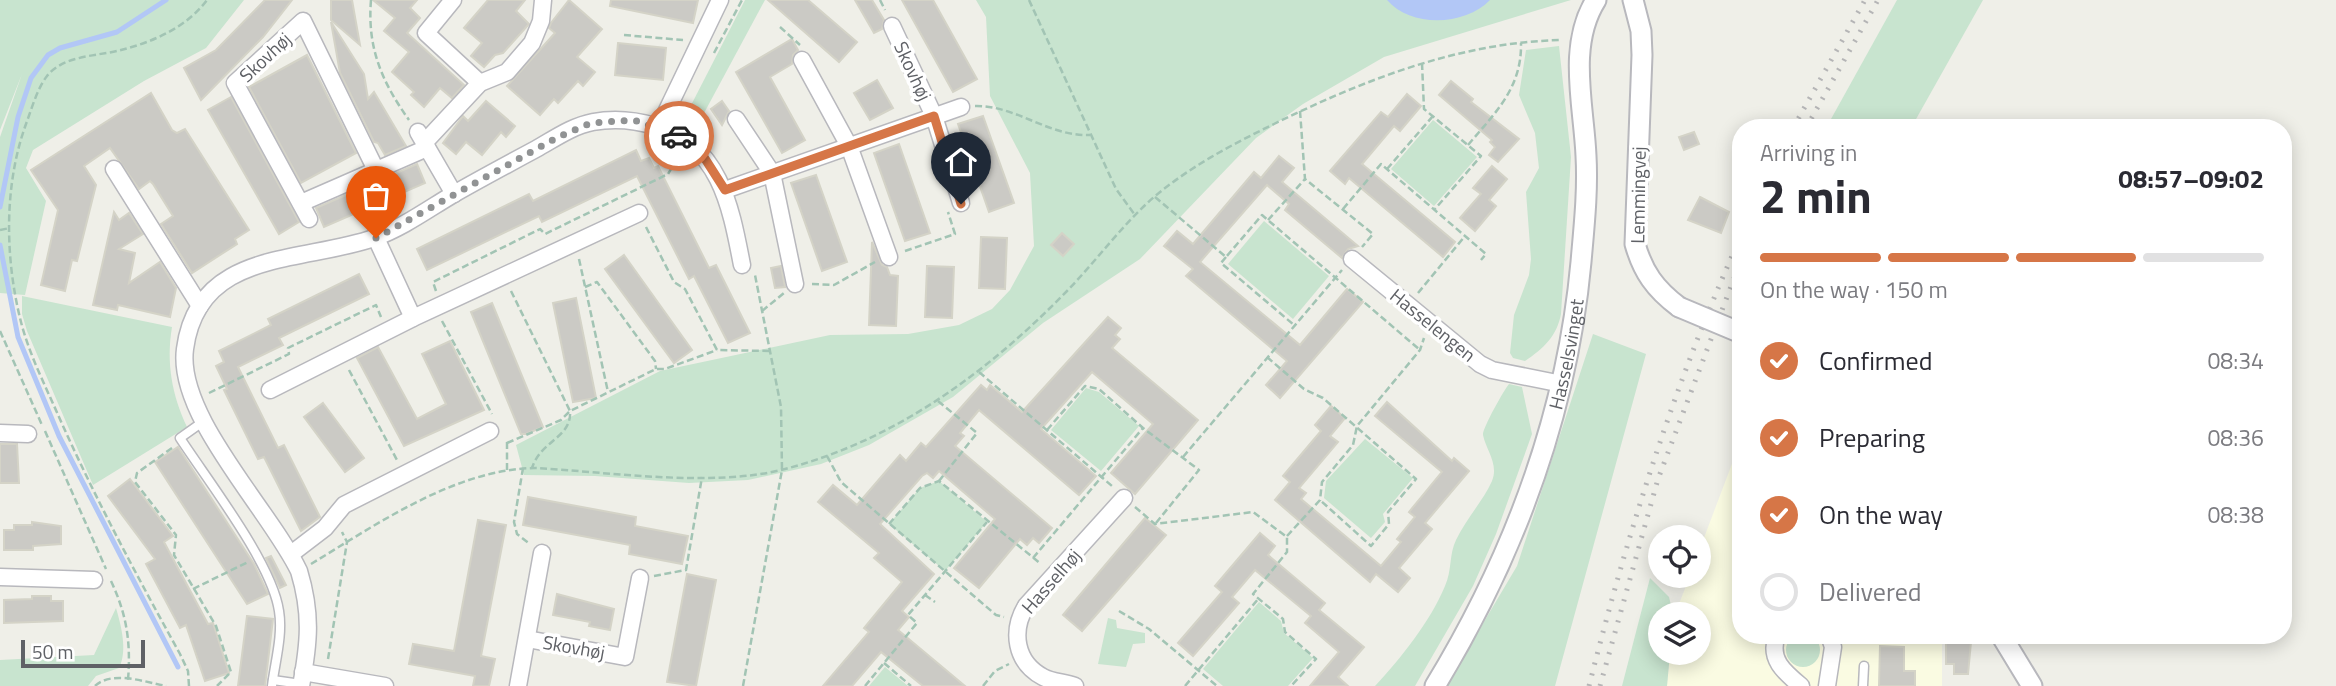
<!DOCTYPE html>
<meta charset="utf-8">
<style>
body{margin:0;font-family:"Titillium Web",sans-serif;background:#f7f7f7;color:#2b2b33;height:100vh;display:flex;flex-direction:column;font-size:26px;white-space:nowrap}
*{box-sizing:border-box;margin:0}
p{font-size:23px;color:#7c7c81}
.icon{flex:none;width:38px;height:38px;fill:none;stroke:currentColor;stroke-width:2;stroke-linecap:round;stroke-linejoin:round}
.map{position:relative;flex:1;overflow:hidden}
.sheet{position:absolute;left:1732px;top:119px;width:560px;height:525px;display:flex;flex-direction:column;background:#fff;border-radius:28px;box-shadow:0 4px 18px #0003}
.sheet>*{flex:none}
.buttons{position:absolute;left:1648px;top:525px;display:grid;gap:14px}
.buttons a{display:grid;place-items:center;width:63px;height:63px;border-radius:50%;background:#fff;box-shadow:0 4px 18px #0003;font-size:35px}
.scale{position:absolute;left:21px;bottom:18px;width:124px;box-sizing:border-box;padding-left:7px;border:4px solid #5f6166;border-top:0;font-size:19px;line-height:24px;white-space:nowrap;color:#5f6166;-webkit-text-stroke:5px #fff;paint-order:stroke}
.pin{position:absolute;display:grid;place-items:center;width:60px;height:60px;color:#fff;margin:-72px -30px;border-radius:50% 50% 50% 0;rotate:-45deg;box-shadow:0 0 7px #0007}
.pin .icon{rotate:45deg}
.courier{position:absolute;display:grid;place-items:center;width:70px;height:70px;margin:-35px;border:5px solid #d67647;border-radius:50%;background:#fff;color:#222;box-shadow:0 2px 9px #0007}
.headline em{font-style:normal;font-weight:700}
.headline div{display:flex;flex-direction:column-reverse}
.headline{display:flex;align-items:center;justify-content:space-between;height:119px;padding:0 28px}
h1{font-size:46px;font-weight:700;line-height:52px}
.bar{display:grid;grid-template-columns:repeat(4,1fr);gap:10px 7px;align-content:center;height:84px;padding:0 28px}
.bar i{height:9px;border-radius:5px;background:#e1e1e2}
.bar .on{background:#d67647}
.bar p{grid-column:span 4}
ol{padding:0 28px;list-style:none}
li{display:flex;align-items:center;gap:21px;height:77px}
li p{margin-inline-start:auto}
li .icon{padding:7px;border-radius:50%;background:#d67647;color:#fff;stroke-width:4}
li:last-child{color:#7c7c81}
li i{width:38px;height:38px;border:4px solid #e1e1e2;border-radius:50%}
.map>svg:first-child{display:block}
.commercial{fill:#fafbe2}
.green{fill:#c8e4cf}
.water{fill:#b2c7f6}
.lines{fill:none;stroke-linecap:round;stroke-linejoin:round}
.stream{stroke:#b2c7f6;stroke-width:5}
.building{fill:#cbcac5;stroke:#d4d3c7;stroke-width:2}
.service-casing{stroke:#b8b8bd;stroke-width:11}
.minor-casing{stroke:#b8b8bd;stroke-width:19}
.tertiary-casing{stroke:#b8b8bd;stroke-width:23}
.path{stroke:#a2c4b4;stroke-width:2.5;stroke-dasharray:7 3.5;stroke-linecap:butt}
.service{stroke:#fff;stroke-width:8}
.minor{stroke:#fff;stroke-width:16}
.tertiary{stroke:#fff;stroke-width:19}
.rail{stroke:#b5b5b6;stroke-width:5;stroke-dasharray:2 9;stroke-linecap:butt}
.tertiary-bridge-casing{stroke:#b8b8bd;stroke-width:23;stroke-linecap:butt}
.tertiary-bridge{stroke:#fff;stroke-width:19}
.done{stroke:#919394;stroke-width:7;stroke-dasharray:0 12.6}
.route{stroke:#d67647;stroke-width:9}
.labels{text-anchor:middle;stroke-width:7;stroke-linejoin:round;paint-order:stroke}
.street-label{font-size:19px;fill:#5f6166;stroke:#fff}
</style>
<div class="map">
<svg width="2336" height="686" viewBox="0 0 2336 686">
<rect width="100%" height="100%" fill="#efefe8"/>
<path class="commercial" d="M1741 440V635H1942V686H1667L1670 653H1699V614H1675L1690 576H1699V551Z"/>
<g class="green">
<path d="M0 0H244L206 48 144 81 33 150 26 168 46 201 25 295 0 293V137L22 74 0 130Z"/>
<path d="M745 0H765L703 115 697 120 686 115Z"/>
<path d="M976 0H1571L1384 57 1303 104 1256 138 1140 259 1043 323 953 397 869 445 821 464 748 480 689 483 595 476 524 475 516 445 660 371 830 335 908 334 959 325 992 309 1010 290 1034 246 1030 173 990 96 986 17Z"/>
<path d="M1897 0H1983L1911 128H1826Z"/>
<path d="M1559 46 1571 157 1561 314C1557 336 1543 349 1525 361L1513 358 1510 353 1514 315 1529 275 1531 259 1526 192 1539 168 1535 133 1519 95 1526 50Z"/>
<path d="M1433 120 1477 157 1434 206 1391 169Z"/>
<path d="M1264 221 1329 276 1293 319 1228 264Z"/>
<path d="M22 296 172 327C166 363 172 395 187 427L93 485 27 331 22 314Z"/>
<path d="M1593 334 1646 354 1555 686H1446L1517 566Z"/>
<path d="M1509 384 1522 387 1532 434 1496 534 1473 586 1415 686H1375C1401 658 1430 622 1445 586 1452 571 1449 554 1456 540 1466 519 1483 501 1492 481 1499 464 1486 450 1483 435 1482 429 1504 390 1509 384Z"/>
<path d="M1086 388 1099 392 1139 426 1101 471 1051 430Z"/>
<path d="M1365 439 1413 478 1383 514 1385 522 1371 538 1324 498 1326 481Z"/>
<path d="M939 481 987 522 945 571 889 524 920 488Z"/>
<path d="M1650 578 1669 597 1673 614H1661V653H1670L1667 686H1622Z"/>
<path d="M1259 602 1281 621 1284 633 1313 658 1288 686H1223L1203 669Z"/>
<path d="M116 608C121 625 128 651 119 668L96 676 88 686H0V660L94 655Z"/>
<path d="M1108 618 1116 620 1117 628 1145 633V643L1133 644 1126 667 1098 664Z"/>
<circle cx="1803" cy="650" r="17"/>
<path d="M885 667 908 686H869Z"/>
</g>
<path class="water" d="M1387 0H1490C1465 26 1411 28 1387 0Z"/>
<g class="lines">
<g class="stream">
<path d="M0 207 18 117 31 78 48 55 60 48 117 32 166 0"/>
<path d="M0 245 18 337 59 436 178 667"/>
</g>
</g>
<g class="building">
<path d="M265 0H292L263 37 201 100 184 68 216 50Z"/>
<path d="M331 0H352L360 45 331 20Z"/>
<path d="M373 0H417L410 8 420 18 407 33 464 85 452 98 440 88 424 107 411 95 414 92 392 72 409 52 384 31 395 18Z"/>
<path d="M488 0H525L516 11 529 24 503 53 495 55 484 67 471 56 482 43 464 28Z"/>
<path d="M569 0 602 29 577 57 595 72 583 86 578 81 558 103 554 99 540 115 507 86 555 33 549 28 551 23Z"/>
<path d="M611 0H698L693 23 610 6Z"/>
<path d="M768 0H808L857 42 839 62Z"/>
<path d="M855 0H872L884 20 882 29 874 33Z"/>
<path d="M902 0H933L977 79 953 92Z"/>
<path d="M331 22 364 74 368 99 374 92 406 146 385 155 378 143 374 142 340 73Z"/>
<path d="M792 39 798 50 793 55 792 64 770 77 805 140 782 153 736 72Z"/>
<path d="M618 43 666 48 663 80 615 75Z"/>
<path d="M307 55 356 153 301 183 249 87Z"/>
<path d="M877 80 893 108 870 120 854 93Z"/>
<path d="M1451 81 1473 99 1471 102 1519 139 1498 162 1489 155 1495 147 1490 142 1492 140 1439 95Z"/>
<path d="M151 93 172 130 177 133 185 129 249 230 235 239 237 244 192 273 161 224 173 216 153 184 150 181 139 189 110 148 84 166 96 185 77 261 72 260 65 291 41 285 58 210 31 170Z"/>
<path d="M1407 94 1421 106 1400 131 1394 126 1362 164 1455 242 1443 257 1349 178 1345 184 1330 171 1381 112 1388 117Z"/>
<path d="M231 97 299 222 279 234 208 110Z"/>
<path d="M486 101 515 126 506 137 501 132 482 155 466 142 456 154 443 143 463 116 468 121Z"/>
<path d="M722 101 729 111 722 125 711 109Z"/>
<path d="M983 116 1014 203 989 212 958 124Z"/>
<path d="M1694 132 1699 144 1684 150 1679 137Z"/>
<path d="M899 144 930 233 905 241 874 153Z"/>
<path d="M636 150 641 161 649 158 654 168 658 166 709 268 716 265 750 333 728 343 694 276 689 279 637 176 542 222 539 216 427 270 417 249 529 194 533 201Z"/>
<path d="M1279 156 1294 168 1282 182 1358 246 1348 249 1342 258 1285 210 1289 204 1267 185 1200 262 1300 345 1347 289 1363 302 1280 398 1266 385 1287 361 1186 276 1193 269 1164 246 1177 231 1193 244 1254 172 1261 178Z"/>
<path d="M417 164 425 183 324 227 316 208Z"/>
<path d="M1492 166 1507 179 1489 200 1496 206 1475 231 1460 218 1481 194 1473 188Z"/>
<path d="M816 175 847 262 822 271 791 183Z"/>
<path d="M1700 197 1729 212 1721 233 1688 220Z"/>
<path d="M114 212 119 220 129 213 143 234 119 249 135 253 129 283 160 262 176 288 170 317 118 305 117 310 93 305Z"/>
<path d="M1062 233 1074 244 1063 256 1051 245Z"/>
<path d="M981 237 1007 238 1005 289 979 288Z"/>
<path d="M872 242 882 265 887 267 890 275 898 276 896 326 869 325Z"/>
<path d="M624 255 692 350 674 363 605 269Z"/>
<path d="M781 266 785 287 775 288 771 268Z"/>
<path d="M927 266 954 267 952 318 925 317Z"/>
<path d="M359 274 369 294 279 338 283 345 238 367 278 448 284 445 320 517 301 531 264 457 258 459 224 390 227 389 216 366 224 362 219 351 271 325 268 319Z"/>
<path d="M576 298 596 398 573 402 553 303Z"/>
<path d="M492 303 543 427 526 434H521L471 312Z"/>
<path d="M1108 317 1121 328 1115 335 1120 339 1112 348 1198 420 1135 494 1111 473 1153 424 1092 372 1041 429 1096 476 1079 495 979 410 960 433 964 436 955 446 1052 528 1039 543 1033 538 1027 545 1020 539 979 588 954 568 995 519 939 471 933 478 927 473 922 476 880 524 934 574 902 611 909 617 898 630 965 686H923L881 652 852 686H823L869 632 864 628 902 582 874 558 879 553 818 502 833 485 857 505 900 455 906 461 921 443 926 447 981 385 987 390 990 385 1022 412Z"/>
<path d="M450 341 484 410 404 446 357 358 378 347 417 419 446 404 422 354Z"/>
<path d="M1387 402 1452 461 1454 458 1469 471 1425 523 1432 529 1399 568 1410 578 1398 592 1376 574 1370 582 1275 500 1290 482 1283 476 1321 431 1315 425 1331 406 1345 418 1330 436 1338 442 1299 488 1306 493 1301 499 1381 566 1401 542 1397 539 1415 517 1409 512 1442 472 1375 416Z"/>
<path d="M323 403 364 458 345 472 304 417Z"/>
<path d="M0 444H17L19 483H0Z"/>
<path d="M178 447 254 564 268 594 247 604 155 462Z"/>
<path d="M130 479 173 536 164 542 208 624 213 623 229 673 205 681 186 625 180 628 146 564 155 559 108 496Z"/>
<path d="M528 497 636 517 635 526 688 536 682 564 629 554 630 545 523 525Z"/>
<path d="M1145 518 1166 535 1082 631 1063 615Z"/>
<path d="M478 520 506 525 481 656 495 659 489 686H473L475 676 409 664 413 644 454 651Z"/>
<path d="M32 522 61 526V544L33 546V550H4V530H14V525H32Z"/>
<path d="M1260 533 1275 546 1268 555 1325 603 1319 610 1364 647 1338 677 1348 686H1310L1339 652 1305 623 1311 616 1255 570 1232 597 1239 603 1193 656 1178 643 1222 592 1215 586Z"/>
<path d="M271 556 286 585 280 588 266 558Z"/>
<path d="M687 574 716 580 696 686 667 682Z"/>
<path d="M557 594 614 609 610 630 589 626 590 622 553 615Z"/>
<path d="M32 596H51V601H63V621L4 623V600L32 599Z"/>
<path d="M247 616 273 619 265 686H238Z"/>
<path d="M1946 642H1971L1968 674H1954V664H1946Z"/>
<path d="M1880 646 1904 647V671H1915V686H1879Z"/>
</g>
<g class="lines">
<g class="service-casing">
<g id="service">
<path d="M204 421 180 438C208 481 272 563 279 611 283 635 275 662 272 686"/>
<path d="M273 680 301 684"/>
<path d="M1863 686 1864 666"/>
</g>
</g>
<g class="minor-casing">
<g id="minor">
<path d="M453 0 426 33 480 83"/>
<path d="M892 26 934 116 961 203"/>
<path d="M802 60 849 146 889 257"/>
<path d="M736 119 772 173 795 284"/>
<path d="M659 127 720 0"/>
<path d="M418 132 454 194"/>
<path d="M424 143 480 83 507 72 532 43 541 21 543 0"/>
<path d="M114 169 200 306"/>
<path d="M725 190 961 107"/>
<path d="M301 203 427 148"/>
<path d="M309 219 235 83 303 21 376 170"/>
<path d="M376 238 413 318"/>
<path d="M1352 259 1480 364 1492 370 1562 384"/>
<path d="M270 390 413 318 639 213"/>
<path d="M0 433 28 434"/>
<path d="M291 554 325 528 344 505 490 431"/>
<path d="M0 577 94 580"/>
<path d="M1777 635C1768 659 1784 672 1801 686"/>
<path d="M527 639 625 657 640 578"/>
<path d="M303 672 385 686"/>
<path d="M301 686C309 643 312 614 299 571 270 510 176 416 185 349 198 249 302 263 374 238 402 228 427 210 452 195 480 179 508 164 536 149 554 139 572 126 593 122 614 118 635 120 655 126 720 144 731 208 742 265"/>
<path d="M518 686 542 553"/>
<path d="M1075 686C1064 682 1052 682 1043 677 1015 662 1011 631 1026 606L1124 498"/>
<path d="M1827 686 1833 647 1829 635"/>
</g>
</g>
<g class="tertiary-casing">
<g id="tertiary">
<path d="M1633 0 1641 31 1642 55 1635 244C1643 272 1655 289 1679 307"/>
<path d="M2001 635 2032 686"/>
<path id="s1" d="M1435 686C1514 556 1567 414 1581 262 1584 227 1588 191 1586 156 1584 106 1567 46 1596 0"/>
</g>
</g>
<g class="path">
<path d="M371 0C367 48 382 82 409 120"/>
<path d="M880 0 885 10"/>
<path d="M1029 0 1116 189 1135 215"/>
<path d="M780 27 800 45"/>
<path d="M624 35 683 40"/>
<path d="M714 53 742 0"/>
<path d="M1422 63 1424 109 1481 156 1435 209"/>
<path d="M975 106C1016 105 1049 137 1090 135"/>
<path d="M1300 111 1305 179 1373 234 1362 247"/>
<path d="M1468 145C1495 113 1522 88 1521 43"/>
<path d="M1387 169 1433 116"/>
<path d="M1155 197 1226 257 1262 215 1420 350"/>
<path d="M1343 209 1381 164 1486 254 1481 260"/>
<path d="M1268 220 1305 179"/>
<path d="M646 227 674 282 685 289 717 350 770 351"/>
<path d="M0 230 10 228"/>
<path d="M905 251 955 234 948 212"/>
<path d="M1226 257 1221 263 1294 325"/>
<path d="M579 259 608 392"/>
<path d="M812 284 834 285 875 262"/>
<path d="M585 287 597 282 655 361 656 369"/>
<path d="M436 291 433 282 540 229 545 234 668 174 679 156"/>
<path d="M511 291 570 411C572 438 541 440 532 468"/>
<path d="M1418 293 1465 236"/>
<path d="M762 311 784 293"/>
<path d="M442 321 492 414"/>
<path d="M0 331 42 425"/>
<path d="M1267 357 1304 389 1323 398 1416 479 1388 512 1389 524 1371 546 1320 500"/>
<path d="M349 370 397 460"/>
<path d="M979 372 1112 486"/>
<path d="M209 393 289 354 288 348 376 305 381 317"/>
<path d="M938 401 977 433 939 481"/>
<path d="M1047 430 1085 386 1099 389 1143 428 1199 470 1156 523"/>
<path d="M45 431 106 569"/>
<path d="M507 442V470"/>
<path d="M507 443 561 420 570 411 656 369H665L717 350"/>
<path d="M172 448 137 473 135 482 176 535 174 555 216 626 231 672 217 686"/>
<path d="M827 456 841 482 996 615 1004 617"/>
<path d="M1183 457 1342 270"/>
<path d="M523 468 514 522 517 534 530 544"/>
<path d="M1135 507 1155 524 1253 512 1287 537V552L1253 594 1283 619 1285 632 1316 659 1291 686"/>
<path d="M889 524 920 488 939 481 1041 564"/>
<path d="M1287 536 1320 500 1322 482 1353 445 1357 426 1420 350 1424 338"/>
<path d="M1033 558 1143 428"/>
<path d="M311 564C377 524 456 469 535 468 610 472 713 488 785 469 896 440 988 372 1067 291 1097 260 1122 225 1154 197 1191 166 1231 145 1274 124 1364 80 1460 42 1562 40"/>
<path d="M654 576 686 570 702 477"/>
<path d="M111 581C127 615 131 643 128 680"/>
<path d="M193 589 248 562"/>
<path d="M925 595 935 602"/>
<path d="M1119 611 1149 629 1217 686"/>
<path d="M328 659 347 542 342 532"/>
<path d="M884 663 911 686"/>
<path d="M95 686C112 670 145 682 166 686"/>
<path d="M189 686 188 671 180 654C137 576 95 498 59 417 45 385 28 352 20 318 5 256 4 185 26 124 32 108 37 89 47 76 63 55 99 56 121 50 153 42 187 27 207 0"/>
<path d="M743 686 782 470 781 407 755 275"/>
<path d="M865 686 917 623 908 615 987 522"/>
<path d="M983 686 995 671 1009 664"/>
<path d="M1185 686 1259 598"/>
</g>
<use href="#service" class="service"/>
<use href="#minor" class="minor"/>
<use href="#tertiary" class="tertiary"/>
<g class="rail">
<path d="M1793 128 1865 0"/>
<path d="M1806 128 1878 0"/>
<path d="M1589 686C1628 532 1675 381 1741 236"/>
<path d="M1600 686 1658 479 1738 268"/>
</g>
<g class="tertiary-bridge-casing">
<path id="tertiary-bridge" d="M1679 307 1741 333"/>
</g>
<use href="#tertiary-bridge" class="tertiary-bridge"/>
</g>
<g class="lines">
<path class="done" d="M376 238 558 137 591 123 634 120 679 136"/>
<path class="route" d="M679 136 702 154 725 190 934 116 961 204"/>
</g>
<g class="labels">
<g class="street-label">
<text transform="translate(265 57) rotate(-43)" y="7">Skovhøj</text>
<text transform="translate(913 71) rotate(65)" y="7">Skovhøj</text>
<text transform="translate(1638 195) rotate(-89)" y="7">Lemmingvej</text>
<text transform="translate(1433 325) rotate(39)" y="7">Hasselengen</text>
<text dy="7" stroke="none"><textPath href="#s1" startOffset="359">Hasselsvinget</textPath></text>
<text transform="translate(1051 581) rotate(-49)" y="7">Hasselhøj</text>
<text transform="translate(574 647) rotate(10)" y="7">Skovhøj</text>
</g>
</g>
</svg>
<div class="buttons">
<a><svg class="icon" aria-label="locate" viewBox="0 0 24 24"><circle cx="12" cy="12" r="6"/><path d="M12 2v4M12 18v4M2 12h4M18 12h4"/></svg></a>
<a><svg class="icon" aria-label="layers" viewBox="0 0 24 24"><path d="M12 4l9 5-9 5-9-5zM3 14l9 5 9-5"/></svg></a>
</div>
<div class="scale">50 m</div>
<div class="pin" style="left:376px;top:238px;background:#ea580c"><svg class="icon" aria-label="bag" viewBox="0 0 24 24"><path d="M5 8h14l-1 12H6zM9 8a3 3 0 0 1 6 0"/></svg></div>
<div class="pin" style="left:961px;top:204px;background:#1f2937"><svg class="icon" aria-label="home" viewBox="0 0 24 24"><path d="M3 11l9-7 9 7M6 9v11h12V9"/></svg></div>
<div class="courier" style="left:679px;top:136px"><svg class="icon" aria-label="car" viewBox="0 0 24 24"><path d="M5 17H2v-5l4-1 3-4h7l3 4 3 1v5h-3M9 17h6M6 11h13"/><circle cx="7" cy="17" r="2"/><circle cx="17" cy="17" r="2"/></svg></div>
<section class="sheet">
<div class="headline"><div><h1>2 min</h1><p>Arriving in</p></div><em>08:57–09:02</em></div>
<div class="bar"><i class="on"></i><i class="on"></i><i class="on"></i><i></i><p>On the way · 150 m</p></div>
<ol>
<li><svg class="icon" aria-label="check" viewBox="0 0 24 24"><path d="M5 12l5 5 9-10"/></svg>Confirmed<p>08:34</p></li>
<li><svg class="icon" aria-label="check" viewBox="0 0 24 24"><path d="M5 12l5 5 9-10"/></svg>Preparing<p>08:36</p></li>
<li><svg class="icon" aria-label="check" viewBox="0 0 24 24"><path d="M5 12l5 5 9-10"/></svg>On the way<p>08:38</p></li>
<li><i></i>Delivered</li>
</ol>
</section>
</div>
